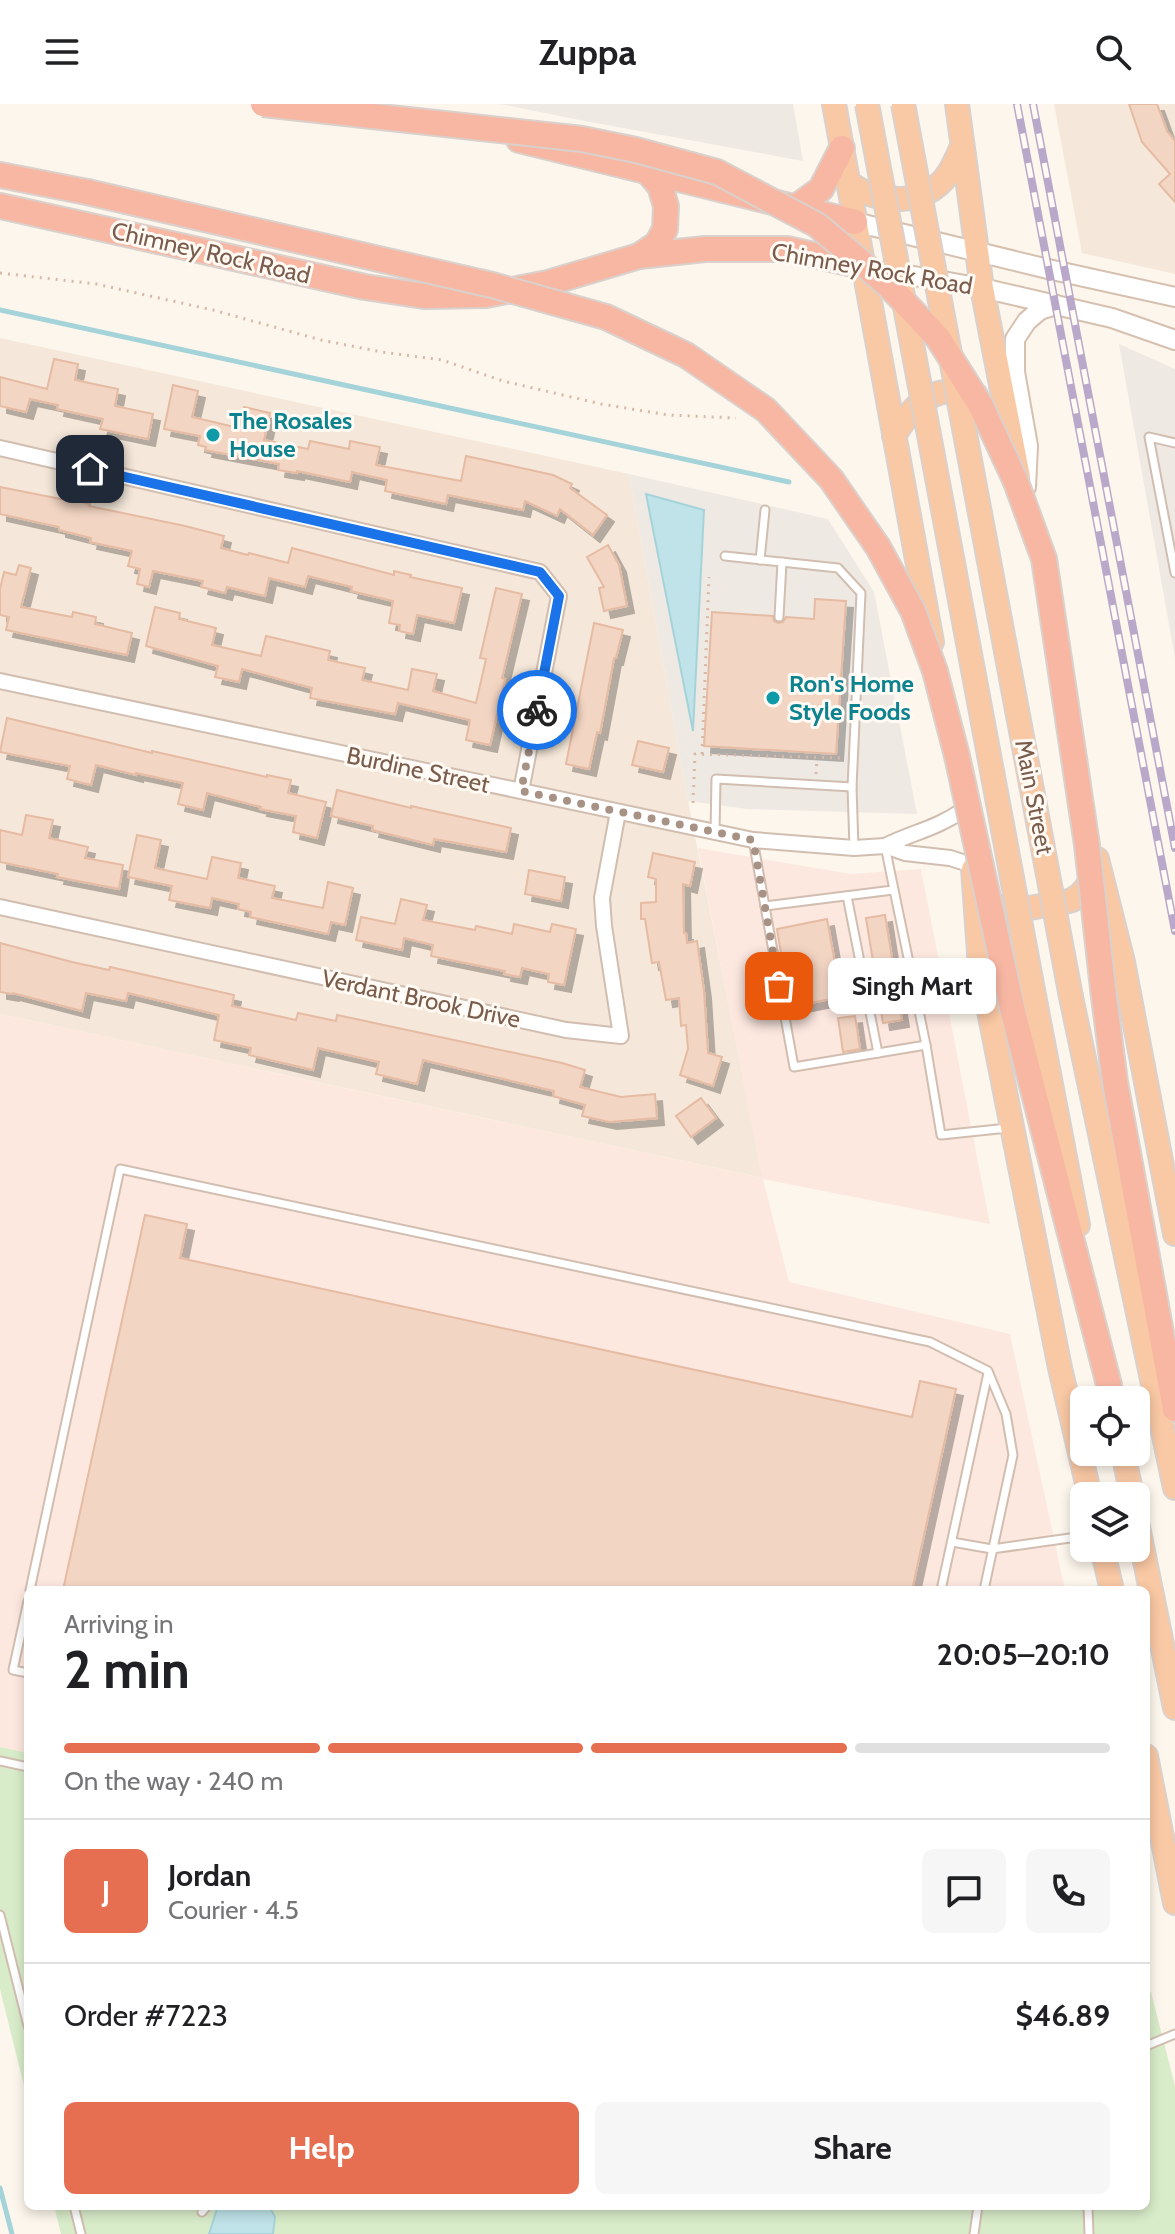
<!DOCTYPE html>
<meta charset="utf-8">
<style>
body{margin:0;font-family:Cabin,sans-serif;background:#f6f6f6;color:#202124;height:100vh;display:flex;flex-direction:column;font-size:30px;white-space:nowrap}
*{box-sizing:border-box;margin:0}
p{font-size:26px;color:#757577}
.icon{flex:none;width:44px;height:44px;fill:none;stroke:currentColor;stroke-width:2;stroke-linecap:round;stroke-linejoin:round}
.map{position:relative;flex:1;overflow:hidden}
.details{position:absolute;left:24px;top:1482px;width:1126px;height:624px;display:flex;flex-direction:column;background:#fff;border-radius:12px;box-shadow:0 4px 12px #0003}
.details>*{flex:none}
.fabs{position:absolute;left:1070px;top:1282px;display:grid;gap:16px}
.fabs a{display:grid;place-items:center;width:80px;height:80px;border-radius:12px;background:#fff;box-shadow:0 4px 12px #0003;font-size:40px}
.pin{position:absolute;display:grid;place-items:center;width:68px;height:68px;color:#fff;margin:-34px;border-radius:16px;box-shadow:0 4px 12px #0006}
.courier{position:absolute;display:grid;place-items:center;width:80px;height:80px;margin:-40px;border:6px solid #1a73e8;border-radius:50%;background:#fff;color:#222;box-shadow:0 2px 10px #0007}
.bubble{position:absolute;height:56px;border-radius:12px;background:#fff;box-shadow:0 4px 12px #0003;font-size:26px;font-weight:800;line-height:56px;text-align:center}
.summary em{font-style:normal;font-weight:800}
.summary div{display:flex;flex-direction:column-reverse}
.summary{display:flex;align-items:center;justify-content:space-between;height:136px;padding:0 40px}
h1{font-size:52px;font-weight:800;line-height:60px}
.bar{display:grid;grid-template-columns:repeat(4,1fr);gap:12px 8px;align-content:center;height:96px;padding:0 40px}
.bar i{height:10px;border-radius:6px;background:#e0e0e0}
.bar .current{background:#e76f51}
.bar p{grid-column:span 4}
.line{display:flex;align-items:center;gap:20px;padding:0 40px;border-top:2px solid #e0e0e0}
.line div{flex:1}
.round{display:grid;place-items:center;flex:none;width:84px;height:84px;border-radius:12px;background:#f6f6f6}
.action{display:flex;gap:16px;margin-top:auto;padding:16px 40px}
.action a{flex:1;height:92px;border-radius:12px;background:#e76f51;color:#fff;font-size:32px;font-weight:800;line-height:92px;text-align:center}
.action a+a{background:#f6f6f6;color:#202124}
header{display:flex;justify-content:space-between;align-items:center;height:104px;padding:0 40px;background:#fff;font-size:36px;font-weight:800}
.map>svg:first-child{display:block}
.residential{fill:#f5e8da}
.commercial{fill:#fde8e0}
.industrial{fill:#efe9e4}
.green{fill:#d8ecc9}
.water{fill:#bfe3e8;stroke:#a5d3da;stroke-width:2}
.lines{fill:none;stroke-linecap:round;stroke-linejoin:round}
.stream{stroke:#a5d3da;stroke-width:5}
.building{fill:#f3d5c3;stroke:#e6bba3;stroke-width:2;filter:url(#shadow)}
.service-casing{stroke:#d1beb0;stroke-width:11}
.minor-casing{stroke:#d1beb0;stroke-width:18}
.secondary-casing{stroke:#d6c0b0;stroke-width:22}
.trunk-casing{stroke:#dad1cd;stroke-width:26}
.motorway-casing{stroke:#dad1cd;stroke-width:28}
.path{stroke:#d9b8a5;stroke-width:3;stroke-dasharray:2 6;stroke-linecap:butt}
.service{stroke:#fff;stroke-width:7}
.minor{stroke:#fff;stroke-width:14}
.secondary{stroke:#fff;stroke-width:18}
.trunk{stroke:#f9c8a4;stroke-width:22}
.motorway{stroke:#f7b7a3;stroke-width:24}
.rail-casing{stroke:#b9a8c9;stroke-width:8}
.rail{stroke:#fffaf3;stroke-width:5;stroke-dasharray:15;stroke-linecap:butt}
.trunk-bridge-casing{stroke:#dad1cd;stroke-width:26;stroke-linecap:butt}
.motorway-bridge-casing{stroke:#dad1cd;stroke-width:28;stroke-linecap:butt}
.trunk-bridge{stroke:#f9c8a4;stroke-width:22}
.motorway-bridge{stroke:#f7b7a3;stroke-width:24}
.done{stroke:#a89285;stroke-width:8;stroke-dasharray:0 14.4}
.route{stroke:#1a73e8;stroke-width:10}
.culture-dot{fill:#0f9aa8;stroke:#fffaf3;stroke-width:3}
.labels{text-anchor:middle;stroke-width:6;stroke-linejoin:round;paint-order:stroke}
.street-label{font-size:24px;fill:#7a5c4d;stroke:#fffaf3}
.culture-label{font-size:24px;font-weight:bold;fill:#0d838f;stroke:#fffaf3;text-anchor:start}
</style>
<header><svg class="icon" aria-label="menu" viewBox="0 0 24 24"><path d="M4 6h16M4 12h16M4 18h16"/></svg>Zuppa<svg class="icon" aria-label="search" viewBox="0 0 24 24"><circle cx="10" cy="10" r="6"/><path d="M15 15l6 6"/></svg></header>
<div class="map">
<svg width="1175" height="2130" viewBox="0 0 1175 2130">
<defs>
<filter id="shadow"><feDropShadow dx="7" dy="7" stdDeviation="0" flood-color="#0004"/></filter>
</defs>
<rect width="100%" height="100%" fill="#fdf6ec"/>
<g class="residential">
<path d="M1054 0H1175V170L1082 149Z"/>
<path d="M0 234 629 370 688 697 763 1074 0 910Z"/>
</g>
<path class="commercial" d="M698 744 851 770 921 765 990 1120 763 1075 789 1178 1010 1230 1065 1486H28V1649L0 1643V910L762 1074Z"/>
<g class="industrial">
<path d="M500 0H793L803 57 574 15Z"/>
<path d="M1119 240 1175 265V554Z"/>
<path d="M629 370 828 415 874 488 917 710 747 705 688 697Z"/>
</g>
<g class="green">
<path d="M0 1643 28 1649V1998L0 1885Z"/>
<path d="M1146 1887 1151 1888 1175 1982V2130H61L54 2102H1146Z"/>
</g>
<g class="water">
<path d="M646 390 704 406 693 627Z"/>
<path d="M218 2102H269L275 2113 273 2130H209Z"/>
</g>
<g class="lines">
<g class="stream">
<path d="M0 206 789 378"/>
<path d="M0 2084 12 2130"/>
</g>
</g>
<g class="building">
<path d="M1129 0H1157L1167 27 1175 37V98L1159 80 1170 70 1142 38Z"/>
<path d="M54 255 78 260 75 276 118 285 115 302 153 310 148 335 100 325 103 315 57 305 58 301 30 295 26 308 0 302V273L47 285Z"/>
<path d="M173 281 198 287 192 313 239 324 244 303 270 309 264 336 308 345 310 337 349 345 350 337 380 343 376 361 461 377 466 352 494 358 553 371 572 380 570 384 607 411 593 431 560 405 557 412 525 397 523 406 448 391 446 400 385 387 387 376 352 368 350 378 297 367V369L278 366 279 360 205 346 206 343 198 341 200 332 164 325Z"/>
<path d="M0 383 66 396V394L90 400 89 402 185 422 224 432 221 444 248 451 249 449 288 459 292 444 394 471V467L411 471 410 473 462 484 454 519 417 511 413 530 399 527 400 521 389 519 393 497 351 487 352 483 308 472 305 483 269 474 265 492 227 483 225 489 201 483 203 477 153 467 149 483 137 480 140 465 128 462 132 447 90 438 91 434 59 426V423L0 410Z"/>
<path d="M608 441 619 461 627 502 604 507 599 484 604 483 587 453Z"/>
<path d="M19 461 31 464 21 503 72 513 73 508 96 513 95 520 132 529 127 551 6 526 9 513 0 511V485L4 468 16 471Z"/>
<path d="M496 484 522 490 502 574 505 575 490 641 466 636 470 616 398 599 395 610 310 594 312 584 242 565 239 578 215 573 218 562 146 542 155 503 180 509 179 515 216 524 212 541 261 552 266 532 330 547 328 556 365 564 362 576 408 586 412 565 437 570 433 587 476 599 486 555 480 554Z"/>
<path d="M815 495 846 497 836 650 704 642 712 508 773 512 774 517 778 519 783 518 786 513 814 515Z"/>
<path d="M594 519 623 526 616 554H614L600 629 597 628 589 665 566 660Z"/>
<path d="M7 614 152 649V647L267 673V671L291 676 288 689 326 698 317 734 293 728 296 712 260 705 261 703 207 689 203 706 178 700 183 679 136 669V671L96 661 91 681 67 675 70 662 0 648Z"/>
<path d="M638 637 669 644 663 668 632 661Z"/>
<path d="M337 686 411 704V702L511 724 506 748 434 735 433 741 372 726 373 722 331 712Z"/>
<path d="M26 711 53 716 49 734 88 743 85 754 123 761 119 785 57 773 58 770 0 758V726L22 731Z"/>
<path d="M137 731 161 736 155 764 207 775 212 753 241 759 238 774 275 782 272 794 323 804 328 778 353 784 345 821 331 818 328 830 250 813 251 808 238 805 239 800 212 794 210 804 169 796 172 782 128 773Z"/>
<path d="M653 749 695 758 690 782 683 780 684 829H686L687 839 697 837 704 887 708 949 722 953 713 982 680 971 688 945 686 921 681 922 679 894 666 896 659 858 652 859 645 815H641V799L656 798V775L648 773Z"/>
<path d="M529 766 565 773 561 797 525 790Z"/>
<path d="M401 795 427 801 423 816 475 826 476 822 512 830 514 820 550 828 552 820 576 825 564 881 548 878 549 870 522 864 520 873 504 870 505 867 431 852 433 841 404 834 402 846 356 836 361 813 395 820Z"/>
<path d="M885 811 902 916 883 919 866 814Z"/>
<path d="M827 815 841 893 790 903 777 825Z"/>
<path d="M0 839 72 858 109 866 110 863 234 891 232 902 246 905 296 916 298 909 336 917 337 911 562 959 585 966 580 983 621 993 655 990 657 1014 610 1018 582 1012 585 1001 553 992 554 987 423 956 417 980 376 970 379 958 318 944 313 966 249 951 251 944 214 936 219 911 128 889 126 897 86 889 82 907 13 889 12 890 0 888Z"/>
<path d="M855 912 860 945 843 948 838 914Z"/>
<path d="M701 994 716 1014 691 1033 676 1012Z"/>
<path d="M145 1111 187 1120 180 1154 912 1313 920 1277 956 1285 912 1486H63Z"/>
</g>
<g class="lines">
<g class="service-casing">
<g id="service">
<path d="M1175 339 1149 333 1175 469"/>
<path d="M725 452 838 464 861 489 852 683 854 744"/>
<path d="M760 456 765 406"/>
<path d="M779 513 782 458"/>
<path d="M715 728 716 675 852 683"/>
<path d="M753 736 794 963 926 941"/>
<path d="M885 742 926 941 941 1031 1008 1024"/>
<path d="M847 792 878 949"/>
<path d="M765 802 893 786"/>
<path d="M952 1438 992 1445 1084 1432"/>
<path d="M30 1486 120 1065 930 1238 988 1267 1006 1310 1013 1351 984 1486"/>
<path d="M941 1486 988 1269"/>
<path d="M28 1497 13 1566 28 1569"/>
<path d="M0 1657 28 1663"/>
<path d="M0 1811 28 1922"/>
<path d="M1146 1942 1175 1930"/>
<path d="M74 2102 81 2130"/>
<path d="M1088 2102 1089 2130"/>
<path d="M202 2108 207 2102"/>
<path d="M974 2130 978 2102"/>
</g>
</g>
<g class="minor-casing">
<g id="minor">
<path d="M0 344 540 468 559 492 521 687"/>
<path d="M0 577 753 736 854 744 885 742 905 749 950 754 972 761"/>
<path d="M885 742C913 728 936 725 963 706"/>
<path d="M0 803 566 926 621 932 604 822 602 794 618 708"/>
</g>
</g>
<g class="secondary-casing">
<g id="secondary">
<path d="M855 118 1048 165 1175 193"/>
<path d="M886 167 982 184 1112 214 1175 236"/>
<path d="M1026 383 1028 342 1015 268V235L1027 217 1040 206 1056 201"/>
</g>
</g>
<g class="trunk-casing">
<g id="trunk">
<path d="M834 0 932 538"/>
<path d="M957 0 982 184 1019 373"/>
<path d="M848 78C877 101 926 103 948 70 954 61 958 51 962 42"/>
<path d="M894 332C914 299 934 278 976 291"/>
<path d="M1097 755 1123 858 1175 1130"/>
<path d="M973 765 980 862 1060 1264 1090 1392"/>
<path d="M981 789C997 813 1022 805 1046 801 1054 799 1064 799 1072 796 1084 790 1091 778 1094 766"/>
<path d="M1071 893 1175 1384"/>
<path d="M1036 902 1078 1121"/>
<path d="M1123 1348 1132 1392"/>
<path d="M1136 1413 1175 1604"/>
<path d="M1102 1444 1112 1486"/>
<path d="M1146 1652 1175 1799"/>
</g>
</g>
<g class="motorway-casing">
<g id="motorway">
<path d="M519 36 855 118"/>
<path d="M0 71 87 88"/>
<path d="M0 102 365 183 424 192 486 191 548 179 639 152 705 145H787L862 162"/>
<path d="M796 103 821 85 842 44"/>
<path d="M639 152 657 140 665 125 666 102 660 82 647 67"/>
<path d="M1103 885 1115 978 1175 1305"/>
<path d="M1013 908 1109 1281"/>
</g>
</g>
<g class="path">
<path d="M0 169 96 180 213 206 321 236 382 248 442 256 503 277 601 300 668 311 736 314"/>
<path d="M702 650 709 473"/>
<path d="M816 670 817 654"/>
<path d="M693 699 695 650 842 654"/>
</g>
<use href="#service" class="service"/>
<use href="#minor" class="minor"/>
<use href="#secondary" class="secondary"/>
<use href="#trunk" class="trunk"/>
<use href="#motorway" class="motorway"/>
<g class="rail-casing">
<g id="rail">
<path d="M1017 0 1175 827"/>
<path d="M1033 0 1175 744"/>
</g>
</g>
<use href="#rail" class="rail"/>
<g class="trunk-bridge-casing">
<g id="trunk-bridge">
<path d="M867 0 1036 902"/>
<path d="M903 0 1071 893"/>
</g>
</g>
<g class="motorway-bridge-casing">
<g id="motorway-bridge">
<path d="M263 0 582 35 636 46 717 68 817 121 888 181 938 234 981 302 1016 378 1044 455 1087 741 1103 885"/>
<path d="M87 88 492 181 606 213 686 251 766 306 831 375 878 443 913 507 935 567 957 652 1013 908"/>
</g>
</g>
<use href="#trunk-bridge" class="trunk-bridge"/>
<use href="#motorway-bridge" class="motorway-bridge"/>
</g>
<g class="lines">
<path class="done" d="M537 606 521 687 753 736 779 882"/>
<path class="route" d="M90 365 540 468 559 492 537 606"/>
</g>
<g class="culture-dot">
<circle cx="213" cy="331" r="8"/>
<circle cx="773" cy="594" r="8"/>
</g>
<g class="labels">
<g class="street-label">
<text transform="translate(211 149) rotate(13)" y="8">Chimney Rock Road</text>
<text transform="translate(872 165) rotate(10)" y="8">Chimney Rock Road</text>
<text transform="translate(418 666) rotate(12)" y="8">Burdine Street</text>
<text transform="translate(1034 693) rotate(79)" y="8">Main Street</text>
<text transform="translate(421 895) rotate(12)" y="8">Verdant Brook Drive</text>
</g>
<g class="culture-label">
<text x="229" y="325">The Rosales<tspan x="229" dy="28">House</tspan></text>
<text x="789" y="588">Ron's Home<tspan x="789" dy="28">Style Foods</tspan></text>
</g>
</g>
</svg>
<div class="fabs">
<a><svg class="icon" aria-label="locate" viewBox="0 0 24 24"><circle cx="12" cy="12" r="6"/><path d="M12 2v4M12 18v4M2 12h4M18 12h4"/></svg></a>
<a><svg class="icon" aria-label="layers" viewBox="0 0 24 24"><path d="M12 4l9 5-9 5-9-5zM3 14l9 5 9-5"/></svg></a>
</div>
<div class="pin" style="left:779px;top:882px;background:#ea580c"><svg class="icon" aria-label="bag" viewBox="0 0 24 24"><path d="M5 8h14l-1 12H6zM9 8a3 3 0 0 1 6 0"/></svg></div>
<div class="pin" style="left:90px;top:365px;background:#1f2937"><svg class="icon" aria-label="home" viewBox="0 0 24 24"><path d="M3 11l9-7 9 7M6 9v11h12V9"/></svg></div>
<div class="courier" style="left:537px;top:606px"><svg class="icon" aria-label="bike" viewBox="0 0 24 24"><circle cx="6" cy="16" r="4"/><circle cx="18" cy="16" r="4"/><path d="M6 16l4-8h5l3 8M10 8l3 8H6M13 5h3"/></svg></div>
<div class="bubble" style="left:828px;top:854px;width:168px">Singh Mart</div>
<section class="details">
<div class="summary"><div><h1>2 min</h1><p>Arriving in</p></div><em>20:05–20:10</em></div>
<div class="bar"><i class="current"></i><i class="current"></i><i class="current"></i><i></i><p>On the way · 240 m</p></div>
<div class="line" style="height:144px"><b class="round" style="background:#e76f51;color:#fff">J</b><div><b>Jordan</b><p>Courier · 4.5</p></div><a class="round"><svg class="icon" aria-label="chat" viewBox="0 0 24 24"><path d="M4 5h16v11H9l-5 4z"/></svg></a><a class="round"><svg class="icon" aria-label="phone" viewBox="0 0 24 24"><path d="M5 4h4l2 5-3 2q2 4 5 5l2-3 5 2v4C11 20 4 13 5 4z"/></svg></a></div>
<div class="line" style="height:104px"><div>Order #7223</div><b>$46.89</b></div>
<div class="action"><a>Help</a><a>Share</a></div>
</section>
</div>
